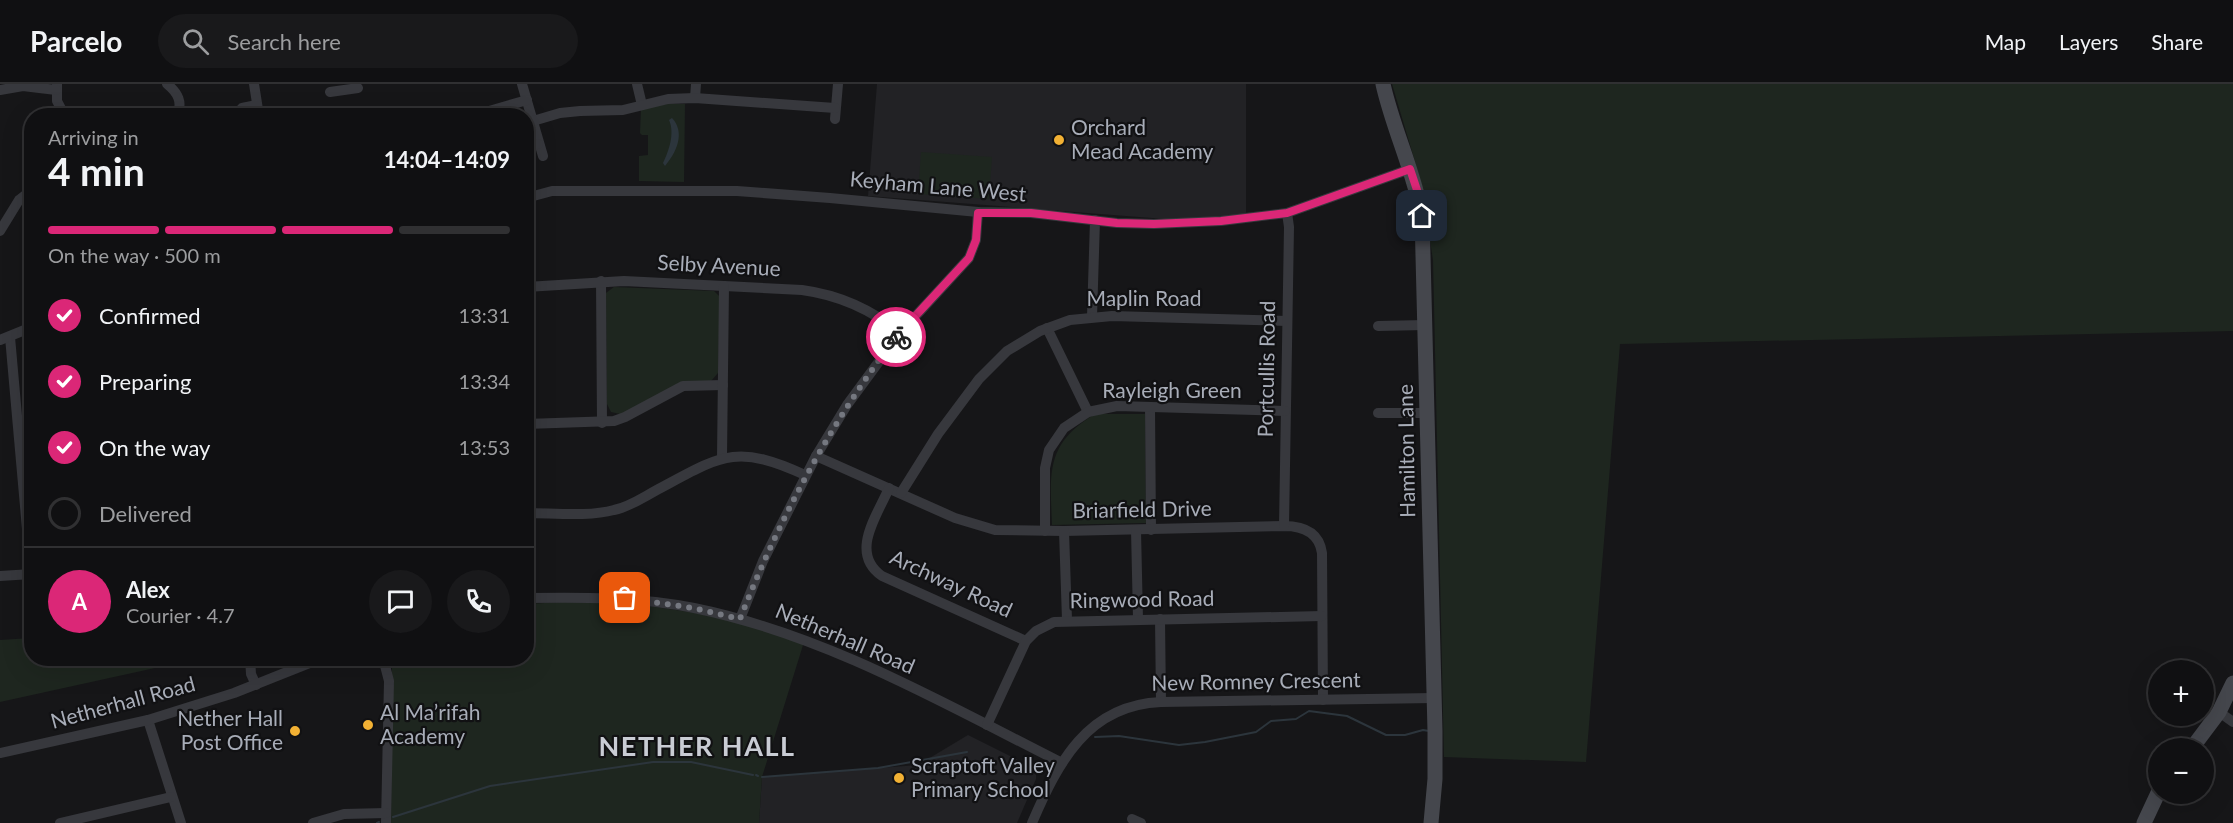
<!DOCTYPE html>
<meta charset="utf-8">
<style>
body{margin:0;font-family:Lato,sans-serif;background:#19191b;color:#f1f3f6;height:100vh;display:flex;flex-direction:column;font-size:22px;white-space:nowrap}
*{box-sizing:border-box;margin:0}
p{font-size:20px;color:#9c9d9f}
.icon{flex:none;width:33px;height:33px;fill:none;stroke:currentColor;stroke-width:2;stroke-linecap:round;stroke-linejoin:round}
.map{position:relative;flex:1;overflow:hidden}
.panel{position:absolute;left:24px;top:24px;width:510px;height:558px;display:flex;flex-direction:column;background:#101012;border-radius:24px;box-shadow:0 6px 24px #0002,0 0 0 2px #303032}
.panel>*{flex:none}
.buttons{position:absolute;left:2148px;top:576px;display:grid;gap:12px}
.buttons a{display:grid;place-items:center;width:66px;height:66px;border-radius:50%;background:#101012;box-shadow:0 6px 24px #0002,0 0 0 2px #303032;font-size:30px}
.pin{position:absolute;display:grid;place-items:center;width:51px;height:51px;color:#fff;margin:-26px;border-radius:12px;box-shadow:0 3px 9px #0006}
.courier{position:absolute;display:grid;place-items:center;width:60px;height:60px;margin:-30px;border:4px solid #db2777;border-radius:50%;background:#fff;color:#222;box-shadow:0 2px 8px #0007}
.headline em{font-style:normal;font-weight:700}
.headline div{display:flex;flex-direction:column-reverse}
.headline{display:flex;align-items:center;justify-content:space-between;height:102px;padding:0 24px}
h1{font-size:39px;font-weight:700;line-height:45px}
.bar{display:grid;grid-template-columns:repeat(4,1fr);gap:9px 6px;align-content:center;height:72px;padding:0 24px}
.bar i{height:8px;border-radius:4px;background:#303032}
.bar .current{background:#db2777}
.bar p{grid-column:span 4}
.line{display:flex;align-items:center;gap:15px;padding:0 24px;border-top:2px solid #303032}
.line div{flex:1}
.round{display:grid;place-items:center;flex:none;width:63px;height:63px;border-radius:32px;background:#19191b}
ol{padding:0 24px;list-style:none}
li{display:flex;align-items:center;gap:18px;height:66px}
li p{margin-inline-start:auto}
li .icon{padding:6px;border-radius:50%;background:#db2777;color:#fff;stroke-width:4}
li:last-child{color:#9c9d9f}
li i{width:33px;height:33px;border:3px solid #303032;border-radius:50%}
header{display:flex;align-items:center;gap:36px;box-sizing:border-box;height:84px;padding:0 30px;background:#101012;border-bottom:2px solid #303032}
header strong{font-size:28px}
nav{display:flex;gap:33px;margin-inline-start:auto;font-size:21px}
.search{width:420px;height:54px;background:#19191b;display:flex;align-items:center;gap:15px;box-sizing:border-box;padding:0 21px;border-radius:33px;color:#9c9d9f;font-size:22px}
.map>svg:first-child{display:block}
.built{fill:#222225}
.green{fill:#1e261f}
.water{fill:#2c353c}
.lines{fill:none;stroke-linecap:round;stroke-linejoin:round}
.stream{stroke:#2c353c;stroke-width:2}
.street{stroke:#37383d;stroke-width:10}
.secondary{stroke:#45474d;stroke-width:15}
.done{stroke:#757880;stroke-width:6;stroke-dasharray:0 10.8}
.route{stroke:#db2777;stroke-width:8}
.poi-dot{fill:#f2b134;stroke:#111113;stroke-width:2}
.labels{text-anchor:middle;stroke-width:4.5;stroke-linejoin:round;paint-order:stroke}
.poi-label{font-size:21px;fill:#a8adb8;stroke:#111113;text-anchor:start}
.street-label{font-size:21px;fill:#a8adb8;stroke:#111113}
.district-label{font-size:27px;font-weight:bold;letter-spacing:1.5px;fill:#c9ccd4;stroke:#111113}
</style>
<header>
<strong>Parcelo</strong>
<div class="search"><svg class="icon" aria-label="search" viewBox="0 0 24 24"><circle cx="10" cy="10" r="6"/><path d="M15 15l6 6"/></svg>Search here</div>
<nav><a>Map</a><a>Layers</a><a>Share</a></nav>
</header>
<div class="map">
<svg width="2233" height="739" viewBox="0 0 2233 739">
<rect width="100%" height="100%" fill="#161618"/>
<g class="built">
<path d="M877 0H1246V132L1191 137 868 112Z"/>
<path d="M968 651 1036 685V695L1017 739H759L762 693 918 681Z"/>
</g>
<g class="green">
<path d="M1392 0H2233V247L1620 260 1586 678 1444 673 1433 176 1421 98Z"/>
<path d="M666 20H685L684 98 639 97V72L648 71V51H642L640 49 641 24Z"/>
<path d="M921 68 992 73 989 115 918 110Z"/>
<path d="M614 203 714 207 720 213 718 289 711 297 620 330 611 328 607 320 606 209Z"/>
<path d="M1095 330H1145L1146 439 1052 441C1050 389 1045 360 1095 330Z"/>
<path d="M563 518C598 519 634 519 669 525 715 531 760 545 804 558L762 693 759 739H391L392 575 526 574 527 520Z"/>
<path d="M31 554 32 574 196 575 0 618V556Z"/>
</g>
<path class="water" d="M672 34C686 49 676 69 665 82L663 79C669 67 675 49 669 36Z"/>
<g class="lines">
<g class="stream">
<path d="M1095 653 1119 652 1179 661 1205 658 1256 648 1271 637 1296 635 1309 627 1347 632 1386 651H1405L1423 646 1429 647"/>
<path d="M756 691 758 692"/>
<path d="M762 693 878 684 967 668"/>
<path d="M393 733 490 702 653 678H691L753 691"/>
<path d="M377 739 379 738"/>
</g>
<g class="street">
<path d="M57 0V17L65 32"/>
<path d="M167 0C178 9 183 18 177 32"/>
<path d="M254 0 259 32"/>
<path d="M522 0 543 72"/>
<path d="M637 0 642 21"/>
<path d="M0 6 23 2 56 6"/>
<path d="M330 8 358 4"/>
<path d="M695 14 696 0"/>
<path d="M242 24 257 21"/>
<path d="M446 29 448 32"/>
<path d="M472 32 527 16"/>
<path d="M835 35 838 0"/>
<path d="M533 37 560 29 580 27 623 26 668 15 695 14 835 24"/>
<path d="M526 63 538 60"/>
<path d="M526 114 552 107H737L830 114 978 128 1031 129 1117 139 1154 140 1221 137 1287 129 1410 85"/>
<path d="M0 147 19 116 32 106"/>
<path d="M601 197 602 339"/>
<path d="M526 203 624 197 802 206C839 211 871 225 900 249"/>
<path d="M1092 233 1095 136"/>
<path d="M1378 242 1425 241"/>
<path d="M1047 244 1088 328"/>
<path d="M10 253 31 490"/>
<path d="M0 256 32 243"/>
<path d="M1150 323 1151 446"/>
<path d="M1378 329H1427"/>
<path d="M526 340 614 337 625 333 683 302 723 301"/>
<path d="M816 372 955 434 995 446 1064 447 1284 442C1303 442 1319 448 1322 469L1323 616"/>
<path d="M722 373 724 202"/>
<path d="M889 404C877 432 849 469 882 492L1026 557"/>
<path d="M901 409 938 350 979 295 1007 267 1040 247 1070 236 1112 232 1287 237"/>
<path d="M526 429C553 429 589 433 614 426 629 423 642 414 655 407 719 373 734 358 805 391"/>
<path d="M1284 442 1289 143 1287 129"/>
<path d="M1136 446 1138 535"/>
<path d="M1045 447V384L1049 366 1064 344 1088 328 1117 322 1285 327"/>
<path d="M1064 447 1067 536"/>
<path d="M0 492 32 490"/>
<path d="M526 514C583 513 639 513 694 524 826 551 943 619 1062 679"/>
<path d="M740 535 763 477 816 372 847 321 900 249 969 174 976 156 978 128"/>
<path d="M1160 535 1161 618"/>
<path d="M250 574 251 590 256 601"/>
<path d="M383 574 389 597 386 739"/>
<path d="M2219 628 2233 638"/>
<path d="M148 636 181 739"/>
<path d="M987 641 1026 557 1036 547 1054 538 1322 532"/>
<path d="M0 669 148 636 234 609 322 574"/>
<path d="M1132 735 1141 739"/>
<path d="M60 739 171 713"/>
<path d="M313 739 344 730 386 729"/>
<path d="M1032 739C1058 679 1087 621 1161 618L1434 614"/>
</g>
<g class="secondary">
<path d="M1383 0C1393 45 1414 87 1422 132L1435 647V695L1431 739"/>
<path d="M2192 664 2219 628 2233 599"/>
<path d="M2144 739 2158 709"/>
</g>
</g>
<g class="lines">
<path class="done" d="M625 514 693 524 740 535C780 433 830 340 896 253"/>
<path class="route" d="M896 253 969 174 976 156 978 129H1031L1117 139 1154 140 1221 137 1287 129 1410 85 1417 106 1422 132"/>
</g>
<g class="poi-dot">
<circle cx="1059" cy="56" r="6"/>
<circle cx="368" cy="641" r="6"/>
<circle cx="295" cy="647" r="6"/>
<circle cx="899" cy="694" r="6"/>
</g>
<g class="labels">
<g class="poi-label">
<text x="1071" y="51">Orchard<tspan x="1071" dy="24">Mead Academy</tspan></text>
<text x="380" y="636">Al Ma’rifah<tspan x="380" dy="24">Academy</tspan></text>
<text x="283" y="642" text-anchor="end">Nether Hall<tspan x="283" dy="24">Post Office</tspan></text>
<text x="911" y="689">Scraptoft Valley<tspan x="911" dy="24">Primary School</tspan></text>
</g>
<g class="street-label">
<text transform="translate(938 103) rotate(5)" y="7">Keyham Lane West</text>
<text transform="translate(719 182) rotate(3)" y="7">Selby Avenue</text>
<text x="1144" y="222">Maplin Road</text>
<text transform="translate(1267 285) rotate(-89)" y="7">Portcullis Road</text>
<text x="1172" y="314">Rayleigh Green</text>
<text transform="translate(1407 367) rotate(-91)" y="7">Hamilton Lane</text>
<text transform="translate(1142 426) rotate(-1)" y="7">Briarfield Drive</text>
<text transform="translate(951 500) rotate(25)" y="7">Archway Road</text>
<text transform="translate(1142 516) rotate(-1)" y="7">Ringwood Road</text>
<text transform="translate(845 555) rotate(23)" y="7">Netherhall Road</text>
<text transform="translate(1256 598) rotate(-1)" y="7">New Romney Crescent</text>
<text transform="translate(123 619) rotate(-15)" y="7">Netherhall Road</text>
</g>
<g class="district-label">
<text x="697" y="672">NETHER HALL</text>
</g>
</g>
</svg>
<div class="buttons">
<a>+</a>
<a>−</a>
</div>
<div class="pin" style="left:625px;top:514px;background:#ea580c"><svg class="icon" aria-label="bag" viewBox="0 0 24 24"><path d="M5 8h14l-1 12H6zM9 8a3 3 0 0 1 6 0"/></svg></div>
<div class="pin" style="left:1422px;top:132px;background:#1f2937"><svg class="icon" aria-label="home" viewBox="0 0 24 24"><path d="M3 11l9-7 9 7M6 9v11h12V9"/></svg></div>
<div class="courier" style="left:896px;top:253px"><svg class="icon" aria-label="bike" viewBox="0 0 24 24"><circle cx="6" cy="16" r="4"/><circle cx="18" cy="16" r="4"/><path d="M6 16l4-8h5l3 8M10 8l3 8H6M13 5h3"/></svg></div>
<section class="panel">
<div class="headline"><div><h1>4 min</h1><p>Arriving in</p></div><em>14:04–14:09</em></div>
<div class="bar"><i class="current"></i><i class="current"></i><i class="current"></i><i></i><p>On the way · 500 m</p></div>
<ol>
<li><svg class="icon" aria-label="check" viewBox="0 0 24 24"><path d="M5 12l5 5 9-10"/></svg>Confirmed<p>13:31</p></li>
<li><svg class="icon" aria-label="check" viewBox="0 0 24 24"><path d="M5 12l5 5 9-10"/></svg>Preparing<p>13:34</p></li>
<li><svg class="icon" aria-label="check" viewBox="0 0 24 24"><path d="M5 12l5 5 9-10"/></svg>On the way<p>13:53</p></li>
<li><i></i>Delivered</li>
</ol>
<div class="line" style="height:108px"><b class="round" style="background:#db2777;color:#fff">A</b><div><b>Alex</b><p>Courier · 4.7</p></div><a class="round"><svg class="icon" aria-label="chat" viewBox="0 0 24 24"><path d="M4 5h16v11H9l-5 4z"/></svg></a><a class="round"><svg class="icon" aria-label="phone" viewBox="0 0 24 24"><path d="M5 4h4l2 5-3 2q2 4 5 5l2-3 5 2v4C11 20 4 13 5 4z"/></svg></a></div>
</section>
</div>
